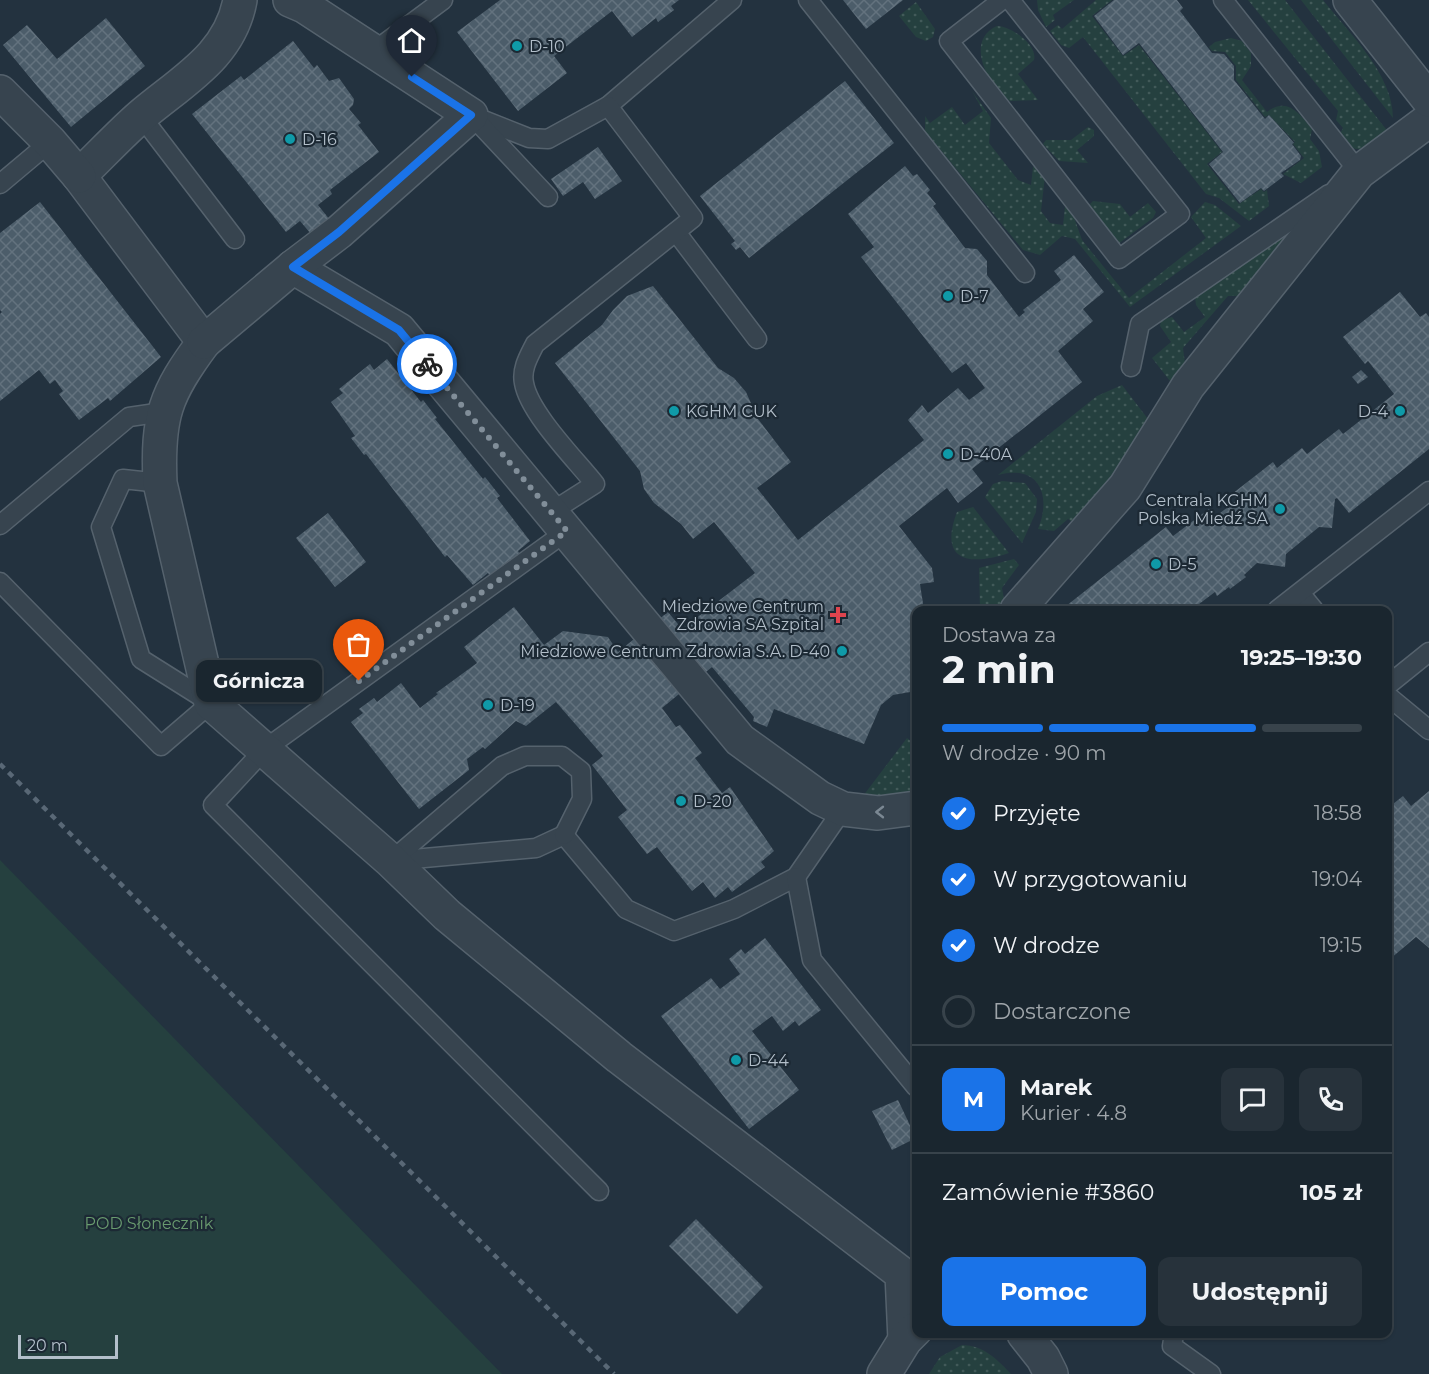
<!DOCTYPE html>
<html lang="pl">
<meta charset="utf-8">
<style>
body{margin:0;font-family:Montserrat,sans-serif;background:#27323b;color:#f1f3f6;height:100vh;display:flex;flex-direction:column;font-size:22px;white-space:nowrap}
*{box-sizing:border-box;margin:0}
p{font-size:20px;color:#9fa5aa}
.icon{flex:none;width:33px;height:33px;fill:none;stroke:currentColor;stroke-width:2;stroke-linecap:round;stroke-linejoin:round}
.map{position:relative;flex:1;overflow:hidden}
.panel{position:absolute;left:912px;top:606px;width:480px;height:732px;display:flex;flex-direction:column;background:#1a262f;border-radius:12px;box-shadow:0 2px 4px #0004,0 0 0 2px #38434b}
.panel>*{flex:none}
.scale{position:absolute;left:18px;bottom:15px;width:100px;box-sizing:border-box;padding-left:6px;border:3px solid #b3bfca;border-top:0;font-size:16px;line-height:21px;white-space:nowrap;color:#b3bfca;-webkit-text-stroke:4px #1c2934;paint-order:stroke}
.pin{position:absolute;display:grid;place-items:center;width:51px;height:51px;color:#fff;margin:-62px -26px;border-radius:50% 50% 50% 0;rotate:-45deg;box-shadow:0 0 6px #0007}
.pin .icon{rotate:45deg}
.courier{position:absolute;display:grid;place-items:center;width:60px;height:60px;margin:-30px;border:4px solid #1a73e8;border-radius:50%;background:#fff;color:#222;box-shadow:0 2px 8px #0007}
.bubble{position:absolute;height:42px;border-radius:12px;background:#1a262f;box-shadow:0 2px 4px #0004,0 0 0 2px #38434b;font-size:20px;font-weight:700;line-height:42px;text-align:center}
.overview em{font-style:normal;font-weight:700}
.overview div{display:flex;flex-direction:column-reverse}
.overview{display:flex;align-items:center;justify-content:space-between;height:102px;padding:0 30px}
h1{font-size:39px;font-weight:700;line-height:45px}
.bar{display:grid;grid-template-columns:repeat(4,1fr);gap:9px 6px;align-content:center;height:72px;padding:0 30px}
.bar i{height:8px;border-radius:4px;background:#38434b}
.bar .active{background:#1a73e8}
.bar p{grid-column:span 4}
.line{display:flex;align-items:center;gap:15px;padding:0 30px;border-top:2px solid #38434b}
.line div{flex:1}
.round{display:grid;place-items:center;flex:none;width:63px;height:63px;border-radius:12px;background:#27323b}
ol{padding:0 30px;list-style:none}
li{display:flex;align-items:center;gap:18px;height:66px}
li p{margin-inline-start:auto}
li .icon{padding:6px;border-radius:50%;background:#1a73e8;color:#fff;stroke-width:4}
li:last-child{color:#9fa5aa}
li i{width:33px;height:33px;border:3px solid #38434b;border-radius:50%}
.action{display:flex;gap:12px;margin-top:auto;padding:12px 30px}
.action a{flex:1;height:69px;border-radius:12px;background:#1a73e8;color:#fff;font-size:24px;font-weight:700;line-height:69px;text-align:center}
.action a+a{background:#27323b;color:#f1f3f6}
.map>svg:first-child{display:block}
.grass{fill:url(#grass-dots)}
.green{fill:#25403f}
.building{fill:url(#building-cross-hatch)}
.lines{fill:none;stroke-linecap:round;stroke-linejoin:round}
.service-casing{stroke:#55626d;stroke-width:21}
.minor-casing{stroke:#55626d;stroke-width:36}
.tertiary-casing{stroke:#55626d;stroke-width:36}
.service{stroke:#37444f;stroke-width:18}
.minor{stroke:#37444f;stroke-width:33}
.tertiary{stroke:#37444f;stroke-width:33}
.rail{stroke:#596876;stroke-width:4.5;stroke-dasharray:6 6;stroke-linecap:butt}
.oneway{stroke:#7b8893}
.done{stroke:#818e99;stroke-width:6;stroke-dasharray:0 10.8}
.route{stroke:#1a73e8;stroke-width:8}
.culture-dot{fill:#0f9aa8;stroke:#1c2934;stroke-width:2}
.health-dot{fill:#e0444e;stroke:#1c2934;stroke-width:2}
.labels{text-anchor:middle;stroke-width:4.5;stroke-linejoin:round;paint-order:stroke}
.poi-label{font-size:16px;fill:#b3bfca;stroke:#1c2934;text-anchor:start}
.park-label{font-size:16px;fill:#699b6f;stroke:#1c2934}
</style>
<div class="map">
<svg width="1429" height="1374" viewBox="0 0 1429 1374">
<defs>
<pattern id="grass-dots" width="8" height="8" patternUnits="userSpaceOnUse" patternTransform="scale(1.5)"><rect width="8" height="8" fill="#25403f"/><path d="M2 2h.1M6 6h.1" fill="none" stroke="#425a59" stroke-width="1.8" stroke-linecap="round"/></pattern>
<pattern id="building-cross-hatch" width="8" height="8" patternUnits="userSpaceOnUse" patternTransform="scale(1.5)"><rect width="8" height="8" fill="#4c5d6a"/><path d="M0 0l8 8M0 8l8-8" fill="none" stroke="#63727e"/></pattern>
</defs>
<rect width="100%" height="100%" fill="#23323f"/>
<g class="grass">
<path d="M1037 0H1074L1053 15 1055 20 1046 27 1038 10Z"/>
<path d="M1096 0H1112L1092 16 1123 56 1139 45 1222 152 1207 164 1239 204 1261 189 1264 192 1267 190 1269 206 1249 221 1219 198 1206 194 1083 37 1069 48 1061 45 1050 31 1058 25 1062 29Z"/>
<path d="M1248 0H1285L1389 133 1363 150 1351 148 1340 134 1343 128 1336 120 1338 111Z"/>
<path d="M1301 0H1323C1349 33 1393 74 1393 118Z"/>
<path d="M916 2 935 29 933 37 926 41 916 37 899 16Z"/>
<path d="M997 26C1011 26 1038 45 1034 60L1018 74 1038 100 1010 101C988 87 964 40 997 26Z"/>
<path d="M1231 38 1242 41 1251 53V66L1242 80 1267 112C1287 96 1300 114 1312 129L1310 139 1319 151 1322 167 1301 183 1283 174 1304 158 1293 144 1295 142 1269 115 1265 117 1236 80V66L1225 52 1212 51 1209 47 1215 42Z"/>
<path d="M972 91 991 118 989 143 1018 180 1031 185 1033 167 1036 166 1045 176 1041 211 1050 223 1063 225 1065 207 1070 206 1082 240 1129 298 1206 238 1191 217 1205 202 1215 205 1241 226 1130 307 1075 239 1062 236 1040 255 1023 250 925 131V116L930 123 952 107 965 125 983 111Z"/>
<path d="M1088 127 1094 130V136L1077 150 1088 163 1059 161 1043 144 1046 140H1071Z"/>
<path d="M1093 201 1120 204 1130 217 1148 203 1156 212 1153 218 1118 244 1101 226 1090 204Z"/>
<path d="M1293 228 1245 296H1228L1183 348 1185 364 1170 381 1152 358 1171 342 1160 326 1161 320 1172 317 1184 332 1205 317 1196 305 1195 297Z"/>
<path d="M1122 385 1148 419 1126 464 1076 525 1068 519 1054 531 1038 529C1052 495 1039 464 998 475L1097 396Z"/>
<path d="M1002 481 1025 483 1037 499 1036 512 1022 543 985 497 993 484Z"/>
<path d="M973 507 1009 553C970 566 938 562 957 512Z"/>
<path d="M1014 559 1019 565 1002 588 1005 604 999 610H980L979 568Z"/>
<path d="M907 738 913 743 911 746 916 747V795L903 800 863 796Z"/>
<path d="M962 1345C983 1345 997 1359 1011 1374H929L940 1357Z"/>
</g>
<path class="green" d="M0 860 502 1374H0Z"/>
<g class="building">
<path d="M500 0H679L671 6 674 10 658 22 656 18 632 37 612 11 554 56 567 73 518 111 457 32Z"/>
<path d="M843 0H903L866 29Z"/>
<path d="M1114 0H1177L1183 8 1180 11 1212 53 1224 54 1234 66V80L1265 119 1269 115 1294 143 1292 144 1301 156 1300 160 1281 173 1284 176 1264 191 1261 188 1240 203 1209 164 1223 152 1139 43 1123 55 1094 16Z"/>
<path d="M106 18 145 66 71 127 3 45 27 25 57 59Z"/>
<path d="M293 41 314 68 317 65 329 81 339 78 354 99 353 105 349 109 361 123 358 125 379 152 330 190 332 194 318 205 330 220 311 234 300 221 286 232 192 114 241 76 244 80Z"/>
<path d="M845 81 894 143 749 258 740 247 736 250 731 244 735 241 700 196Z"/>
<path d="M598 147 622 181 595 199 583 182 563 196 551 179Z"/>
<path d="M905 166 913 176 917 174 930 190 927 193 936 204 933 206 965 248 977 249 987 261V275L1019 317 1025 312 1023 310 1061 280 1054 271 1074 255 1104 292 1083 309 1093 321 1058 351 1082 382 972 469 983 483 958 503 947 488 899 526 932 568 934 582 920 584 924 610H916V691L893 695 881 705 864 744 774 709 767 727 753 721 754 717 712 667 662 708 676 727 680 725 702 753 695 758 722 793 730 787 774 851 761 862 765 867 732 892 728 887 715 898 703 882 692 891 657 847 647 854 618 817 627 810 592 765 603 756 556 702 526 726 516 721 485 749 483 747 467 759 469 770 419 809 351 722 363 713 359 709 374 698 377 702 401 683 420 708 438 694 436 693 477 663 464 647 514 607 544 645 563 631 608 637 618 652 668 612 682 629 755 573 714 522 693 539 681 524 654 503 644 489 640 471 555 363 602 325 613 310 627 296 653 286 718 368 734 378 746 392 758 419 791 462 757 488 798 540 924 440 908 420 922 405 928 413 958 388 969 400 985 388 966 363 952 373 861 257 874 247 848 214Z"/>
<path d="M40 202 161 357 110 401 108 398 79 420 59 394 63 391 55 380 50 384 39 370 0 401V314L2 312 0 310V233Z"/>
<path d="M1400 292 1420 317 1426 313 1429 317V449L1349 513 1337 498 1335 499 1332 528 1319 527 1286 554 1285 567 1257 563 1244 575 1246 577 1230 589 1229 587 1217 596 1215 592 1191 610H1061L1166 527 1173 536 1209 509 1215 517 1237 500 1232 494 1273 462 1277 468 1302 448 1307 454 1339 429 1343 434 1394 394 1368 361 1365 364 1343 337Z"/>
<path d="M387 359 421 402 423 400 437 418 435 419 483 479 485 477 500 496 497 498 530 541 518 551 520 554 490 577 488 573 473 585 447 555 445 557 366 454 364 455 351 438 355 436 331 402 343 393 339 389 370 364 374 370Z"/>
<path d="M1361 370 1368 377 1358 384 1352 377Z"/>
<path d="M328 513 366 562 335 587 296 538Z"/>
<path d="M1429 791V948L1416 937 1390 959 1388 808 1403 796 1411 806Z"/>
<path d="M765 938 821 1010 799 1026 795 1021 783 1031 772 1016 752 1031 799 1090 749 1129 661 1016 711 978 720 989 740 974 729 959 741 949 745 954Z"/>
<path d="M898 1100 916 1138 892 1150 872 1111Z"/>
<path d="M696 1219 763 1287 737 1314 669 1246Z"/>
</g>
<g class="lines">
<g class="service-casing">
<g id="service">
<path d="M808 0 1025 273"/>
<path d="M1002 0 949 41 1119 259 1180 214 1010 0"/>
<path d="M1223 0 1359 172 1354 176"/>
<path d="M373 52 443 0"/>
<path d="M471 115 529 138 548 139 608 106 732 0"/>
<path d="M141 116 235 239"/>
<path d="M475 119 548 197"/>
<path d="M0 184 50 142"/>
<path d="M676 232 757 339"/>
<path d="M1131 367 1140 324 1329 194"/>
<path d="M551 512 595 484C576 460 529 413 524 383 521 369 529 356 535 344L693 218 608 106"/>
<path d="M0 525 129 417 163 412"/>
<path d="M567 531 265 749 213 805 599 1191"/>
<path d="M0 582 161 746 211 703 141 659 101 527 123 479 160 483"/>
<path d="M1300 593 1314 610"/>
<path d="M1277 610 1429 491"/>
<path d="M1388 685 1429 652"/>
<path d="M1388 696 1429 730"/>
<path d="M391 861 536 848 564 835 626 909 674 931 734 909 796 877 843 809"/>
<path d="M391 861 502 766 525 756H562L581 771 582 799 564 835"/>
<path d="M796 877 812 960 916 1087"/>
<path d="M1174 1334 1172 1346 1211 1374"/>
</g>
</g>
<g class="minor-casing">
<g id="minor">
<path d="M240 0C230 56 182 81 142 115 120 134 100 156 79 176L204 342C165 394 157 417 160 483L211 703 391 861 447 915 619 1057 902 1274 905 1340"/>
<path d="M0 92 50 142 79 176"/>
<path d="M293 267 399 330 740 740 820 798 843 809 878 813 916 808"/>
<path d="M204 342 293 267 339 232 471 115 304 6 290 0"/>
<path d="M1017 610 1125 487 1188 386 1359 172 1429 120"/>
<path d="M1024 1334 1043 1358 1051 1374"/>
<path d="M884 1374 905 1340 916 1329"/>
</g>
</g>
<g class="tertiary-casing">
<path id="tertiary" d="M1350 0 1429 100"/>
</g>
<use href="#service" class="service"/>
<use href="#minor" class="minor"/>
<use href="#tertiary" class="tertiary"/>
<path class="rail" d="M0 764 614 1374"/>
</g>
<defs><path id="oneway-chevron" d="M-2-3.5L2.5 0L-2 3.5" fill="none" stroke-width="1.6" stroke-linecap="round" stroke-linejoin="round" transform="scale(1.5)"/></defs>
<use class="oneway" href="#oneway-chevron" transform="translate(880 812) rotate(-180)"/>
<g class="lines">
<path class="done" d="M359 681 567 531 427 364"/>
<path class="route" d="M412 77 471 115 339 232 293 267 399 330 427 364"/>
</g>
<g class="culture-dot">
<circle cx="517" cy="46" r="6"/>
<circle cx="290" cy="139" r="6"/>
<circle cx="948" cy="296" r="6"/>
<circle cx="674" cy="411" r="6"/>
<circle cx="1400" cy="411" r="6"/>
<circle cx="948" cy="454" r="6"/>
<circle cx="1280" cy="509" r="6"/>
<circle cx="1156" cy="564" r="6"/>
<circle cx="842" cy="651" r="6"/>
<circle cx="488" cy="705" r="6"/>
<circle cx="681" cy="801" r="6"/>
<circle cx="736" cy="1060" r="6"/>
</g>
<path class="health-dot" d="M835 606h6v6h6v6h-6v6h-6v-6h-6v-6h6z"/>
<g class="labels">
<g class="poi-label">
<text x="529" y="52">D-10</text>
<text x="302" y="145">D-16</text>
<text x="960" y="302">D-7</text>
<text x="686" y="417">KGHM CUK</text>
<text x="1388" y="417" text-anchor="end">D-4</text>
<text x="960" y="460">D-40A</text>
<text x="1268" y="506" text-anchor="end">Centrala KGHM<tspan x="1268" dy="18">Polska Miedź SA</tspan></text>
<text x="1168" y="570">D-5</text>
<text x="824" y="612" text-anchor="end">Miedziowe Centrum<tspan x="824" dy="18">Zdrowia SA Szpital</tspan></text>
<text x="830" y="657" text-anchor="end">Miedziowe Centrum Zdrowia S.A. D-40</text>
<text x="500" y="711">D-19</text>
<text x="693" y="807">D-20</text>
<text x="748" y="1066">D-44</text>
</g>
<g class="park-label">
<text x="149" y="1229">POD Słonecznik</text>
</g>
</g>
</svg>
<div class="scale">20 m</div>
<div class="pin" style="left:359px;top:681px;background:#ea580c"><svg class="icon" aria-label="bag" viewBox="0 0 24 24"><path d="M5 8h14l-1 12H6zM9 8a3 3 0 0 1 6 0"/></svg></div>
<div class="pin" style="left:412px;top:77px;background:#1f2937"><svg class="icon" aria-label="home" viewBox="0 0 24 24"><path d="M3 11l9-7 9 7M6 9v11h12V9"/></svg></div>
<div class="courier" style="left:427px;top:364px"><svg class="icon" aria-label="bike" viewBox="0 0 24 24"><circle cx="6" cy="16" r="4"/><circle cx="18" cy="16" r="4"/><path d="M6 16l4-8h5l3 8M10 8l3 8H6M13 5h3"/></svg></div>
<div class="bubble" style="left:196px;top:660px;width:126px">Górnicza</div>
<section class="panel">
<div class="overview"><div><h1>2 min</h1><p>Dostawa za</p></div><em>19:25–19:30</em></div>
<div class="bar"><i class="active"></i><i class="active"></i><i class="active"></i><i></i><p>W drodze · 90 m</p></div>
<ol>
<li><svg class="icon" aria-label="check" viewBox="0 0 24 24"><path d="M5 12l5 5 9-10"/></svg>Przyjęte<p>18:58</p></li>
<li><svg class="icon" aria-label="check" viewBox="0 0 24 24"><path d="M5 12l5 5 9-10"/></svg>W przygotowaniu<p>19:04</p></li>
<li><svg class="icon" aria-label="check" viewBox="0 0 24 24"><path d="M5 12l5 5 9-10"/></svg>W drodze<p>19:15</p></li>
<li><i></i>Dostarczone</li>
</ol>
<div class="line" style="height:108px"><b class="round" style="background:#1a73e8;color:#fff">M</b><div><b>Marek</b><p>Kurier · 4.8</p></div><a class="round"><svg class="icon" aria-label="chat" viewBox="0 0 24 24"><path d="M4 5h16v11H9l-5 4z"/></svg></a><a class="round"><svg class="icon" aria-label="phone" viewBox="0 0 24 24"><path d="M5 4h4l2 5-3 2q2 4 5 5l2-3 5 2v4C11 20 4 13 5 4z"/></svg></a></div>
<div class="line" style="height:78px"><div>Zamówienie #3860</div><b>105 zł</b></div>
<div class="action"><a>Pomoc</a><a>Udostępnij</a></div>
</section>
</div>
